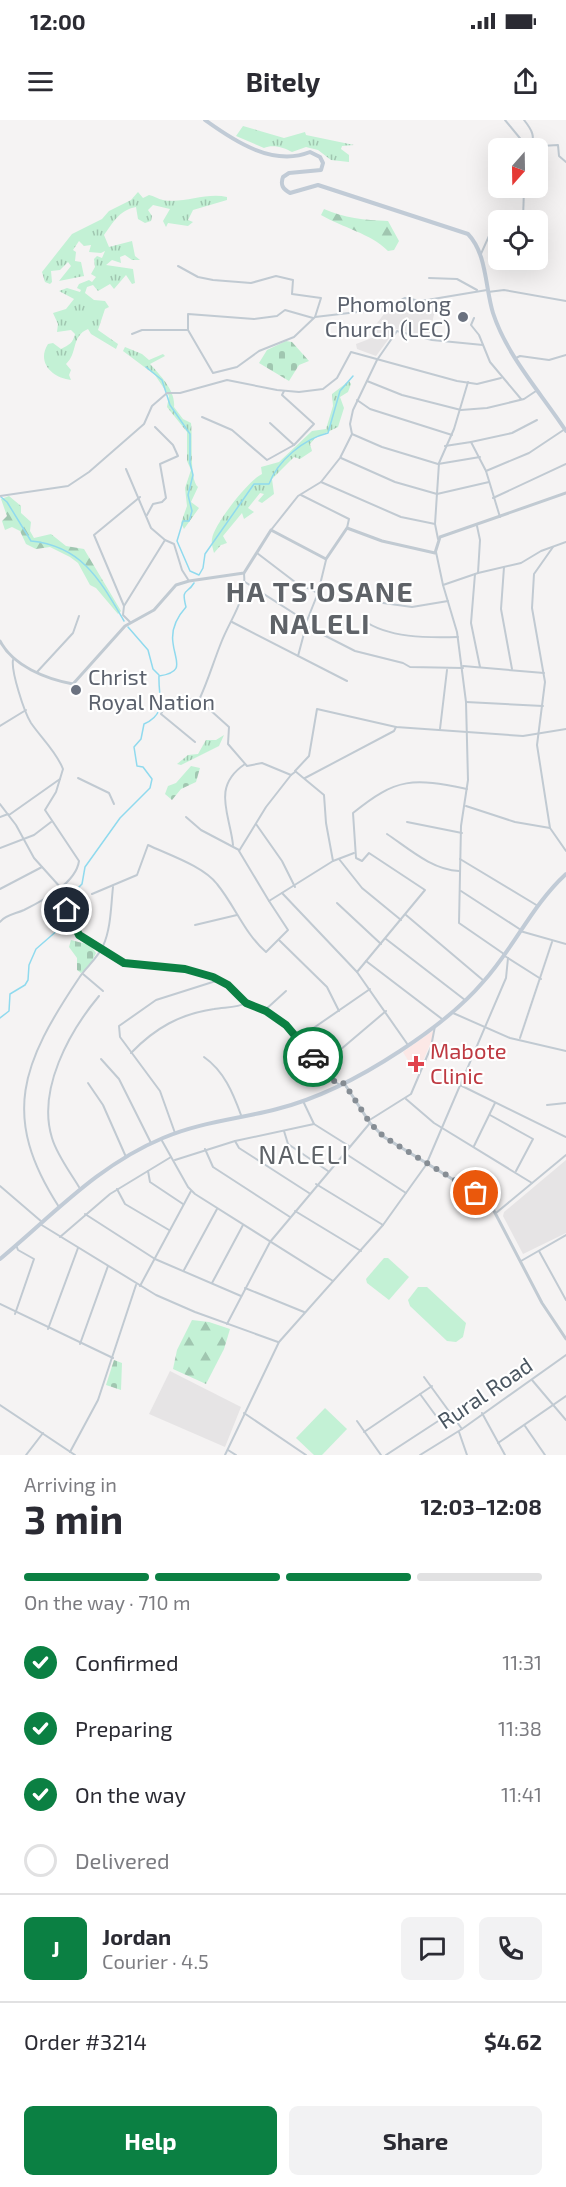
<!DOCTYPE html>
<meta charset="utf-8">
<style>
body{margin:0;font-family:"Exo 2",sans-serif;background:#f2f2f3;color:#2b2b33;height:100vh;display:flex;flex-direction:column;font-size:22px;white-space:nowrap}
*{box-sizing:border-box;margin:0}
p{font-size:20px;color:#7c7c81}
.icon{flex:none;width:33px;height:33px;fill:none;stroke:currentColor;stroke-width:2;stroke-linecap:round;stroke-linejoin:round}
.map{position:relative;height:1335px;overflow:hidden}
.side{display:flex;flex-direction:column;background:#fff;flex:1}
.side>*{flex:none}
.needle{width:39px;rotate:200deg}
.controls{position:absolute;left:488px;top:18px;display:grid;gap:12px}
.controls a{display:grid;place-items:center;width:60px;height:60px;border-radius:9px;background:#fff;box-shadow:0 6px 24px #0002;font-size:30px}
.pin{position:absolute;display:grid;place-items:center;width:51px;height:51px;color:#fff;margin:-26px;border:3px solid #fff;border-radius:50%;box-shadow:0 2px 6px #0007}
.courier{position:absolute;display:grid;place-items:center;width:60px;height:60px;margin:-30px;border:4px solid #0b8043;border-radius:50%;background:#fff;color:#222;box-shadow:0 2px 8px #0007}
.summary em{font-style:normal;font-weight:700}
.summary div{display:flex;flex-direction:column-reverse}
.summary{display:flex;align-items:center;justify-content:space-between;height:102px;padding:0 24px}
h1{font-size:39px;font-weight:700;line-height:45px}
.bar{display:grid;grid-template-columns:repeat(4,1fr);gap:9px 6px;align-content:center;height:72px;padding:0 24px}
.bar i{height:8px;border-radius:4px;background:#e1e1e2}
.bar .selected{background:#0b8043}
.bar p{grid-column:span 4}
.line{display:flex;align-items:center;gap:15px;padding:0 24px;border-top:2px solid #e1e1e2}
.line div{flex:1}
.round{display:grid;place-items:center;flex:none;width:63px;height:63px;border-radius:9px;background:#f2f2f3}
ol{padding:0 24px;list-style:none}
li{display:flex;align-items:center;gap:18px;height:66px}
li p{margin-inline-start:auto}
li .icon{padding:6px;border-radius:50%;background:#0b8043;color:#fff;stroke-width:4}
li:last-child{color:#7c7c81}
li i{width:33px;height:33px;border:3px solid #e1e1e2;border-radius:50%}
.primary-button{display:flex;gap:12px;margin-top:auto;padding:12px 24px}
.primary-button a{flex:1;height:69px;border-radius:9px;background:#0b8043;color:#fff;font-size:24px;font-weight:700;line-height:69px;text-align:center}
.primary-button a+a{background:#f2f2f3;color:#2b2b33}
.status{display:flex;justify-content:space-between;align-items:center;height:42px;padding:0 30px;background:#fff;direction:ltr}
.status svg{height:16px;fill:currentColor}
header{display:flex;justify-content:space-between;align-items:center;height:78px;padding:0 24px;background:#fff;font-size:27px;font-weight:700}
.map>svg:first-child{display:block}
.education{fill:#e6e4e5}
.medical{fill:#fce8e6}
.grass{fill:url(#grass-tufts)}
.forest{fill:url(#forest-firs)}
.cemetery{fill:url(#cemetery-stones)}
.pitch{fill:#c3f1d5}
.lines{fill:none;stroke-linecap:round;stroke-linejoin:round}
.stream{stroke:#90daee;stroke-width:1.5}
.minor{stroke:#c1cad2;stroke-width:2}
.tertiary{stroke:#c1cad2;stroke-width:3}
.secondary{stroke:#c1cbd6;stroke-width:4}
.done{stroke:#868d94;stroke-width:6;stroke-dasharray:0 10.8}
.route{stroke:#0b8043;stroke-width:8}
.worship-dot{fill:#6b7280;stroke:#fff;stroke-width:2}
.health-dot{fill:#e0444e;stroke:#fff;stroke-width:2}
.labels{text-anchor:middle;stroke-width:4.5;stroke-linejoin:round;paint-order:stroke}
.worship-label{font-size:22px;fill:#5b616d;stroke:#fff;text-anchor:end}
.health-label{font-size:22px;fill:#be3a42;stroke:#fff;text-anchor:start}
.street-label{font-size:22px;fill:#4a5661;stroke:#fff}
.quarter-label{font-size:26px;letter-spacing:1.5px;fill:#5f6368;stroke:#fff}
.district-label{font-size:28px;font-weight:bold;letter-spacing:1.5px;fill:#5f6368;stroke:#fff}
</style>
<div class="status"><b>12:00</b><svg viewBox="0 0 49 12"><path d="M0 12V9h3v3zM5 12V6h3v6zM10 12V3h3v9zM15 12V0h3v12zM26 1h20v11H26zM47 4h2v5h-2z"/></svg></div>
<header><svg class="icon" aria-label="menu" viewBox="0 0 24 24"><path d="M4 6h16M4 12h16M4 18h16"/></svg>Bitely<svg class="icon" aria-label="share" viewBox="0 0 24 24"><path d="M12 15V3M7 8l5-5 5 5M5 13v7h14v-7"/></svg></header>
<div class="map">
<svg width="566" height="1335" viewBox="0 0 566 1335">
<defs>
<pattern id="grass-tufts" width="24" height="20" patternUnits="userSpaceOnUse" patternTransform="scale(1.5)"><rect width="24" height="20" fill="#c3f1d5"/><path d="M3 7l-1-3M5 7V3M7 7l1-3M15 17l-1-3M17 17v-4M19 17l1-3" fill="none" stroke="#a0c6b0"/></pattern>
<pattern id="forest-firs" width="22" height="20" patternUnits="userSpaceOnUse" patternTransform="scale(1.5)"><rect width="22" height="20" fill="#c3f1d5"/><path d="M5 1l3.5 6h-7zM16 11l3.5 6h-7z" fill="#a0c6b0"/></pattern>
<pattern id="cemetery-stones" width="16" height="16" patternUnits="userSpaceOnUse" patternTransform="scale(1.5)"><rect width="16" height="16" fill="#c3f1d5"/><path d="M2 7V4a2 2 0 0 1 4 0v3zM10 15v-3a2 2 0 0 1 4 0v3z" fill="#a0c6b0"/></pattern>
</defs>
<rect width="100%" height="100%" fill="#f5f3f3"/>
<g class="education">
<path d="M410 179 437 180 429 218 396 209 376 236 357 229 356 224 377 216 374 207 388 189Z"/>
<path d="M566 1040V1113L523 1134 503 1096 504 1092Z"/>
<path d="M170 1251 241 1287 225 1327 149 1294Z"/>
</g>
<path class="medical" d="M434 910V915L417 955 403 932Z"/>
<g class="grass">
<path d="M243 6 284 18 305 12 306 15 354 25 342 26 341 29 349 35V42L331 40 318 30 306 27 292 32C284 27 272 24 264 28L236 16Z"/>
<path d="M138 72 143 78 149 75C154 76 158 79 163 80 184 84 206 72 227 77V80L193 90 188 100 193 102 188 106 168 103 166 107 163 101 170 89 153 85 148 90 152 96 151 101 145 103 138 99 136 87C119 90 113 103 104 115L109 127 132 121 135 136 140 140H132L125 135 120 137 121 143 112 140 106 145 133 149 135 163 132 164 126 155 114 169 110 164 98 171 93 165 87 167 85 173 94 180 105 181 109 187 105 189 98 210 118 224 116 229 91 214 88 209C71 216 78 233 66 244L71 250 69 255 71 260C53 258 36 243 48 224L53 223 61 229C69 225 73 223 75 214L71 210 57 212 58 204 53 193 66 189 74 179 59 171 67 168 80 172 81 170 77 168 79 164 89 160 92 162 96 157 91 154 95 147 94 139 97 136 102 138 105 131 101 133 89 132 91 125 84 126 79 121 73 130 76 132 75 141 81 142 84 156 59 161 71 146 68 142 60 150 51 151 52 162 50 164 45 162 42 152 72 114 102 99 109 91 131 80Z"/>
<path d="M125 227 142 234 149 240 163 234 165 236 150 244C160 255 176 271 174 287L183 299 191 303C193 318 189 359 198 367L191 382 199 388 184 409 181 403 187 386 185 368 191 350 187 341V312L167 287 169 276 155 255 123 231Z"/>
<path d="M349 261 351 264 348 272 340 277 344 288 338 307 315 318 310 324 312 331 300 339 294 337 272 359 274 374 262 383 258 381 264 374 260 373 248 388 254 392 244 399 242 393 223 416 227 423 221 425 214 433C213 429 211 423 212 419 214 404 249 360 262 354L261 347 279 342 312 311 326 309 333 286 332 274Z"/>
<path d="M224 615 219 626 181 645 177 644 188 635 198 634 206 620H216Z"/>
</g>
<g class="forest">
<path d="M324 89C344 98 364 100 388 101L399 121 394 130 388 131C370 113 343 108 321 95Z"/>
<path d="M9 376 21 386V393L31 402 30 411 34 418 51 414 66 426 84 429 121 491 118 494 96 468 90 465 78 443 70 437 50 427 36 429 26 424 20 411 12 407 5 410 2 401 7 396 1 379Z"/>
<path d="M192 1200 209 1202 230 1209 224 1229 206 1264 173 1249 177 1230Z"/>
</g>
<g class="cemetery">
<path d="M286 221 292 222 309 241 299 245 289 261 259 243 267 230Z"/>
<path d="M191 646 200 648 196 662 181 669 172 680 165 674 168 666 176 663Z"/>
<path d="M71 820 90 825 96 833 89 847 81 853 77 850V838L69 827Z"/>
<path d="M114 1240 122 1243 121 1270 106 1265Z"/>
</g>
<g class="pitch">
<path d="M384 1138H388L409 1157 389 1180 367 1163 366 1159Z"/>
<path d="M418 1167H427L466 1203 463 1217 456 1222 447 1221 410 1186 408 1180Z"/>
<path d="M325 1288 347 1309 322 1335H314L296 1318Z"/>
</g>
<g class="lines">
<g class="stream">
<path d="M146 247 162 260 170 285 190 314V343L193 355 188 375 192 391 189 401H183L177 421 190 451 199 455 203 448 205 434 254 364H269C278 340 304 319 328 313L340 271 353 256"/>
<path d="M1 377 7 382 31 421C82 426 100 460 124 501"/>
<path d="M128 507 148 530 153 549 159 555"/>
<path d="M72 796 75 791 73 778 75 771 82 764 85 747 120 698 150 668 152 659 143 647 137 646 134 627 141 619 144 604C168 593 158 578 159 556 186 552 175 541 173 523 171 510 177 497 186 487 181 467 187 475 194 463"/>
<path d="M0 898 9 891 10 874 25 865 28 860 29 845 36 829 67 802"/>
</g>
<g class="minor">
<path d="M505 0 528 28"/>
<path d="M524 0C532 10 536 17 530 28"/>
<path d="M533 23 541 26 558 25 559 36 566 42"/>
<path d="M523 100 524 68"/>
<path d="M480 136 489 116H498"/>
<path d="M178 146 198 157 213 160 251 163 276 156 293 160 292 174 321 178 315 197"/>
<path d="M429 158 457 159 477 170"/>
<path d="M488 172 504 170 566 181"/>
<path d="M474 198 471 205 479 215 490 242 521 279"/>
<path d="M188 210 213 253 237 247 259 231 294 217 315 197 383 189 405 178 421 181 487 170"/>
<path d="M132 214 142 210H188V194L254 199 277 196 285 190 313 198"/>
<path d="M516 238 520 236 549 240 566 235"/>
<path d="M367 261 402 275 461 290 487 288 524 279 536 271"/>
<path d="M357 280 370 289 452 315"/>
<path d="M202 297 232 310 267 340 294 325 314 304 282 275 284 271"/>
<path d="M270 303 294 325"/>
<path d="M352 314 382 327 438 344 480 337"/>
<path d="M471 322 512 313 537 300"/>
<path d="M445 326 471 322 486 351 500 397"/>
<path d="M341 338 395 362 437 374 489 362"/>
<path d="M126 349 151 408 165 420"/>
<path d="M486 351 529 333 565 309"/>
<path d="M321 362 401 397 435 404"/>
<path d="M301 375 349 399 347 408"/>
<path d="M0 376 68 366 89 352 144 304 152 286 167 273H180L227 260 277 270 299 272 323 269 337 258 351 232 457 261 477 264 501 258"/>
<path d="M493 378 566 344"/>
<path d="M147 395 153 384 162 382 166 378 160 344 178 336 173 325 155 307"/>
<path d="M477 406 480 420 478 453"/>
<path d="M271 410 298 376 321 362 340 338 352 314 350 304 353 290 377 240 397 211 432 220 483 225"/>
<path d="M438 419 435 404 439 343 454 309 468 262"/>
<path d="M553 427 534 454 532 488 545 562 537 625 550 708 566 731"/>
<path d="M436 432 443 465 457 512 466 582 468 660 461 706 459 803 504 834"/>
<path d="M257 433 295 462 318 473"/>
<path d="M504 447 501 489 512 549"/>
<path d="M475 454 471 503 480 547"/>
<path d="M245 462 306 501"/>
<path d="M443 465 478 453 521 443 541 431 566 422"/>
<path d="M376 482 412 487 448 481"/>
<path d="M124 486 165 420 174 424 182 450 189 461"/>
<path d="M363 500C388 518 427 518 458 517"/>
<path d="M130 502 123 495 124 486 94 415 140 377"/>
<path d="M232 502 347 561"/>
<path d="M306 503 318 473 326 440"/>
<path d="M298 536 306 506 355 531 403 543 410 547 463 548"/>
<path d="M463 546 544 553"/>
<path d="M37 552 73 513 79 496"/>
<path d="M199 580C208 561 213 543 221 523 230 499 247 480 244 453"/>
<path d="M466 582 543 586"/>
<path d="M0 606 26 590"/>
<path d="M440 609 447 550"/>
<path d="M195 622 161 594 166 584 183 579 199 580 229 607 228 624 247 646 262 643 291 655 295 652"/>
<path d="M291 655 266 687 239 731 269 781 333 741 354 733"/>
<path d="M78 658 109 673 114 684"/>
<path d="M305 658 394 611 396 607"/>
<path d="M0 684 16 705 34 738 61 768 68 794 79 815 130 845 185 849 213 857 228 865 246 883 266 891 286 905 328 957 340 965"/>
<path d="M466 686 515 702 550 708"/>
<path d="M9 695 60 659"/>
<path d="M0 697 8 694"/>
<path d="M186 697 201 710 239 730"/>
<path d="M407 702 462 713"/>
<path d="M256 704 282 741 295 767"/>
<path d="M387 714C408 728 432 750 459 751"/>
<path d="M233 725C230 694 211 667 245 644"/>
<path d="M0 728 34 715 51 702"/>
<path d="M339 739 362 768 401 800"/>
<path d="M460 739 538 786"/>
<path d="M333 741 326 703 324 675 295 651 309 636 317 589 396 607 523 616 566 609"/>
<path d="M0 769 42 747"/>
<path d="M461 771 521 810"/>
<path d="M282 773 357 852 408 925"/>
<path d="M92 774 137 755 148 725C169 735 203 746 217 764 235 786 245 814 266 832L288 810 269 781"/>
<path d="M337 783 381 824"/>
<path d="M406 795 484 861"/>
<path d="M0 802C5 795 15 794 24 790 44 780 76 763 79 741L45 690 56 672 63 649C56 631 42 619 31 603 24 592 11 551 13 540"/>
<path d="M195 805 237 795"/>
<path d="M520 811 566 824"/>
<path d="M386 819 465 880"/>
<path d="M279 820 327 867 339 891"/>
<path d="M508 838 541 859"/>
<path d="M366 841 442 899"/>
<path d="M357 852 425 770 369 733 362 741 356 738 353 693C397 657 413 658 467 669"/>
<path d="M83 854 103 871"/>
<path d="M264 891 286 871"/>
<path d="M453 893 510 918 566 931"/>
<path d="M299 918 370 869"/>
<path d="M520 918 552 822"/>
<path d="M131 933C155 908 180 894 214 889 224 887 237 888 246 883"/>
<path d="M204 937C224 951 233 973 241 995"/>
<path d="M101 939 119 959 151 1023"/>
<path d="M320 947 386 891"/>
<path d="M88 963 103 985 126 1037"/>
<path d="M460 965 566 1017"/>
<path d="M406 979 434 1003 532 1063"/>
<path d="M303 981 314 1004 349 1026"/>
<path d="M547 985 566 983"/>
<path d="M490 995 533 1019 516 1051"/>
<path d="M368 1001 411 974 431 927 435 906"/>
<path d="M284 1011 288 1024 328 1051"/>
<path d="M175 1013 160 971 120 917 119 906 156 880 219 860"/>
<path d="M161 1019 188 1067 195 1074 333 1161"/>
<path d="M235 1021 239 1028 309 1073"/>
<path d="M474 1026 495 983"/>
<path d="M205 1029 213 1047 290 1097"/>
<path d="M343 1032 406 1073"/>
<path d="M175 1040 235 1021 314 1004"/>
<path d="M148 1051 150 1062 183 1084"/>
<path d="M316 1064 383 1105"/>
<path d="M0 1066 42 1102"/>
<path d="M79 1067C70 1052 57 1035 52 1018 37 970 69 912 99 876"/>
<path d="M117 1069 125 1084 169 1110"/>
<path d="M59 1087C0 996 22 943 79 858 86 847 97 839 103 826 111 809 111 785 113 767"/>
<path d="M295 1091 361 1131"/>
<path d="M496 1093 566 1035"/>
<path d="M85 1094 155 1139 241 1176"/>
<path d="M40 1104 156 1175 195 1192 278 1222"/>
<path d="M60 1117 110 1074 171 1037"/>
<path d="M539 1131 566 1180"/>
<path d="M521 1141 566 1115"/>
<path d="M184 1150 217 1089"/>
<path d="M212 1163 243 1105"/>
<path d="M140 1166 191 1071"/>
<path d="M245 1168 304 1192"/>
<path d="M0 1184 113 1238"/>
<path d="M15 1194 34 1139 18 1130 16 1125"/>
<path d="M227 1204 270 1122 370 1003"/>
<path d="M48 1209 78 1128"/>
<path d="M80 1224 108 1146"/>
<path d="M424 1257 462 1309"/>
<path d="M532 1260 566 1300"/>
<path d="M420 1274 439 1300"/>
<path d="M0 1285 75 1335"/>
<path d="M244 1293 306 1335"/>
<path d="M482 1293 505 1335"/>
<path d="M357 1301 381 1335"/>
<path d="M525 1306 545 1335"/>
<path d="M364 1312 432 1266"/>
<path d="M459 1312 467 1335"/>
<path d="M498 1323 566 1276"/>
<path d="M228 1330 236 1335"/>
<path d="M70 1332 98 1280 136 1165"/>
<path d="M26 1335 43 1313"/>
<path d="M225 1335 279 1222 383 1105 426 1045 506 858 508 838 503 835"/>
<path d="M386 1335 452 1292"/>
<path d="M420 1335 462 1309 566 1235"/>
</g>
<g class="tertiary">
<path d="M0 521C13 546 46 559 73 564L125 506 154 490 176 465 189 461 244 453 271 410 326 439 347 408 382 421 435 433 440 417 566 373"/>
<path d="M344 963 370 1003 384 1017 475 1073 493 1089 542 1183 566 1219"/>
</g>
<g class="secondary">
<path d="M205 0C234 21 273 47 310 32L320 37 323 43 321 50 289 53 283 57C280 65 283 69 290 73L318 65 468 114C487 134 485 167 493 193 507 236 541 273 566 311"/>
<path d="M0 1139C53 1095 98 1045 163 1018 200 1002 239 999 277 989 321 978 362 956 400 931 429 912 460 889 483 862 514 828 532 785 566 754"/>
</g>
</g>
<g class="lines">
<path class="done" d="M313 937 328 957 340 965 344 963 370 1003 384 1017 476 1073"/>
<path class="route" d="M67 790 79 815 124 843 185 849 213 857 228 865 246 883 266 891 286 905 313 937"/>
</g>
<g class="worship-dot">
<circle cx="463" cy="197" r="6"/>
<circle cx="76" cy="570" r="6"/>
</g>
<path class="health-dot" d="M413 935h6v6h6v6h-6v6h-6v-6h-6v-6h6z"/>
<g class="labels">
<g class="worship-label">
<text x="451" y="192">Phomolong<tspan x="451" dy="25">Church (LEC)</tspan></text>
<text x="88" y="565" text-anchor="start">Christ<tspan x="88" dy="25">Royal Nation</tspan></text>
</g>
<g class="health-label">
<text x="430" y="939">Mabote<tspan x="430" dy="25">Clinic</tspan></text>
</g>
<g class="street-label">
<text transform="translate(485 1273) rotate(-34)" y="8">Rural Road</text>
</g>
<g class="quarter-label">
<text x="304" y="1044">NALELI</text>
</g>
<g class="district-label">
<text x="320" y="482">HA TS'OSANE<tspan x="320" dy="32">NALELI</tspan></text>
</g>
</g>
</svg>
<div class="controls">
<a><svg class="needle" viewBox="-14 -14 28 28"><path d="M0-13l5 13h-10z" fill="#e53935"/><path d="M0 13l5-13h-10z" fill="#7c7c81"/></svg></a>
<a><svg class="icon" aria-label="locate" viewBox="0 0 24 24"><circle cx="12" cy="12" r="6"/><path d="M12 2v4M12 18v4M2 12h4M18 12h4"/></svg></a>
</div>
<div class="pin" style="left:476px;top:1073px;background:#ea580c"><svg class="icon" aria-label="bag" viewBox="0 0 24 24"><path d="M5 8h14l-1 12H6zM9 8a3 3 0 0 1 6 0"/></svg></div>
<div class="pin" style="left:67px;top:790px;background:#1f2937"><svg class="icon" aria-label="home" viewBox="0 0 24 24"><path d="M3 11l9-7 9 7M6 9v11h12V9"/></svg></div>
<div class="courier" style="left:313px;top:937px"><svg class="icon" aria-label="car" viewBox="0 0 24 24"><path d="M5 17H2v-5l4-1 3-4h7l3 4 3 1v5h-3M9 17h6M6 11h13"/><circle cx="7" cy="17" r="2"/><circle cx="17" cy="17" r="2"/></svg></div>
</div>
<section class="side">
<div class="summary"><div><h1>3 min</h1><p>Arriving in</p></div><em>12:03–12:08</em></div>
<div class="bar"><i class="selected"></i><i class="selected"></i><i class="selected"></i><i></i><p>On the way · 710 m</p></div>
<ol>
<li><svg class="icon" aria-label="check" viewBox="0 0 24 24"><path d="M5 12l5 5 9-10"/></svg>Confirmed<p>11:31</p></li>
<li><svg class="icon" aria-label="check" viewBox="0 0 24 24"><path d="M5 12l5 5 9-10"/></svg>Preparing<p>11:38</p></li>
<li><svg class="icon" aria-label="check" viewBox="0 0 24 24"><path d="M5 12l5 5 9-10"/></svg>On the way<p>11:41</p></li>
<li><i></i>Delivered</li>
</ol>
<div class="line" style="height:108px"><b class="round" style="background:#0b8043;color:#fff">J</b><div><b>Jordan</b><p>Courier · 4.5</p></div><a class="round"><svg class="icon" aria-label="chat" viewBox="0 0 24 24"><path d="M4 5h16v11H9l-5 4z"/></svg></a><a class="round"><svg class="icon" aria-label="phone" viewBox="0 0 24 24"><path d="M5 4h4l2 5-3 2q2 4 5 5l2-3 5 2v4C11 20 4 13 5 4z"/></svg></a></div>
<div class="line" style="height:78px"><div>Order #3214</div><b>$4.62</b></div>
<div class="primary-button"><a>Help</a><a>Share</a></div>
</section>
